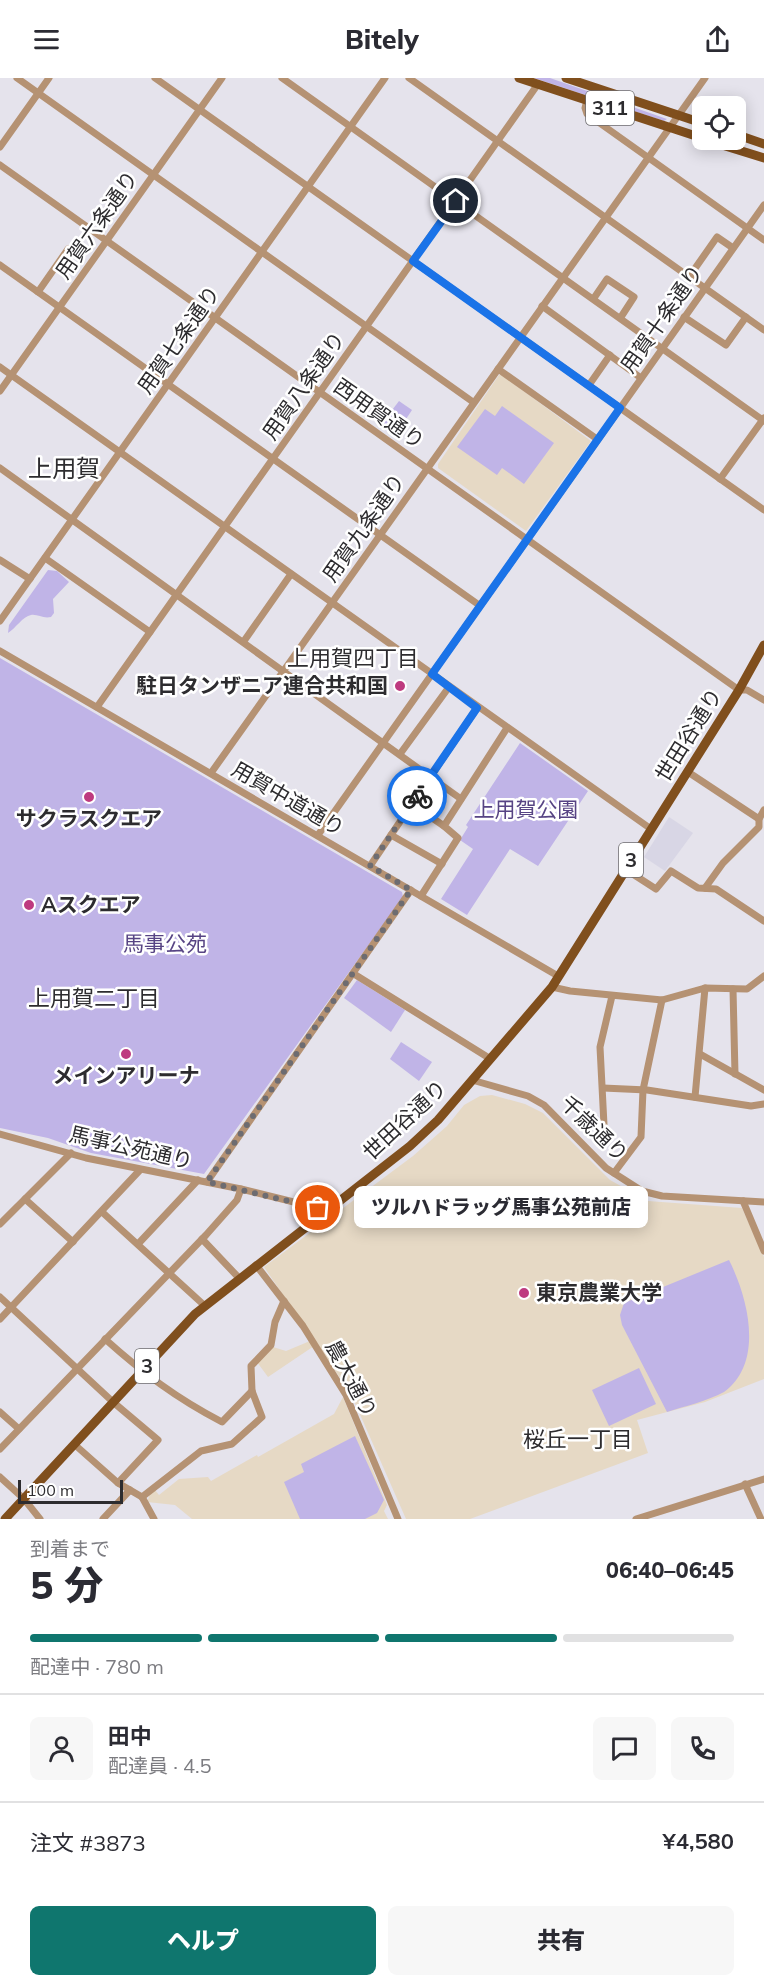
<!DOCTYPE html>
<html lang="ja">
<meta charset="utf-8">
<style>
body{margin:0;font-family:Mulish,"Noto Sans JP",sans-serif;background:#f7f7f7;color:#2b2b33;height:100vh;display:flex;flex-direction:column;font-size:22px;white-space:nowrap}
*{box-sizing:border-box;margin:0}
p{font-size:20px;color:#7c7c81}
.icon{flex:none;width:33px;height:33px;fill:none;stroke:currentColor;stroke-width:2;stroke-linecap:round;stroke-linejoin:round}
.map{position:relative;height:1441px;overflow:hidden}
.side{display:flex;flex-direction:column;background:#fff;flex:1}
.side>*{flex:none}
.fabs{position:absolute;left:692px;top:18px;display:grid;gap:12px}
.fabs a{display:grid;place-items:center;width:54px;height:54px;border-radius:9px;background:#fff;box-shadow:0 3px 15px #0003;font-size:30px}
.scale{position:absolute;left:18px;bottom:15px;width:105px;box-sizing:border-box;padding-left:6px;border:3px solid #2d2c2f;border-top:0;font-size:16px;line-height:21px;white-space:nowrap;color:#2d2c2f;-webkit-text-stroke:4px #fff;paint-order:stroke}
.pin{position:absolute;display:grid;place-items:center;width:51px;height:51px;color:#fff;margin:-26px;border:3px solid #fff;border-radius:50%;box-shadow:0 2px 6px #0007}
.courier{position:absolute;display:grid;place-items:center;width:60px;height:60px;margin:-30px;border:4px solid #1a73e8;border-radius:50%;background:#fff;color:#222;box-shadow:0 2px 8px #0007}
.bubble{position:absolute;height:42px;border-radius:9px;background:#fff;box-shadow:0 3px 15px #0003;font-size:20px;font-weight:800;line-height:42px;text-align:center}
.headline em{font-style:normal;font-weight:800}
.headline div{display:flex;flex-direction:column-reverse}
.headline{display:flex;align-items:center;justify-content:space-between;height:102px;padding:0 30px}
h1{font-size:39px;font-weight:800;line-height:45px}
.bar{display:grid;grid-template-columns:repeat(4,1fr);gap:9px 6px;align-content:center;height:72px;padding:0 30px}
.bar i{height:8px;border-radius:4px;background:#e1e1e2}
.bar .on{background:#0f766e}
.bar p{grid-column:span 4}
.line{display:flex;align-items:center;gap:15px;padding:0 30px;border-top:2px solid #e1e1e2}
.line div{flex:1}
.round{display:grid;place-items:center;flex:none;width:63px;height:63px;border-radius:9px;background:#f7f7f7}
.action{display:flex;gap:12px;margin-top:auto;padding:12px 30px}
.action a{flex:1;height:69px;border-radius:9px;background:#0f766e;color:#fff;font-size:24px;font-weight:800;line-height:69px;text-align:center}
.action a+a{background:#f7f7f7;color:#2b2b33}
header{display:flex;justify-content:space-between;align-items:center;height:78px;padding:0 30px;background:#fff;font-size:27px;font-weight:800}
.map>svg:first-child{display:block}
.built{fill:#d8d6e5}
.education{fill:#e6d9c5}
.green{fill:#c0b4e7}
.lines{fill:none;stroke-linecap:round;stroke-linejoin:round}
.minor{stroke:#b59273;stroke-width:7}
.major{stroke:#804f1d;stroke-width:9}
.done{stroke:#6d6c71;stroke-width:6;stroke-dasharray:0 10.8}
.route{stroke:#1a73e8;stroke-width:8}
.poi-dot{fill:#be3a7f;stroke:#fff;stroke-width:2}
.labels{text-anchor:middle;stroke-width:5;stroke-linejoin:round;paint-order:stroke}
.shield{fill:#fff;stroke:#6c6b6d;stroke-width:1.5}
.shield-label{font-size:20px;font-weight:bold;fill:#2d2c2f}
.street-label{font-size:21px;fill:#2d2c2f;stroke:#fff}
.poi-label{font-size:21px;font-weight:bold;fill:#2d2c2f;stroke:#fff}
.park-label{font-size:21px;fill:#574484;stroke:#fff}
.neighbourhood-label{font-size:22px;fill:#2d2c2f;stroke:#fff}
.quarter-label{font-size:24px;fill:#2d2c2f;stroke:#fff}
</style>
<header><svg class="icon" aria-label="menu" viewBox="0 0 24 24"><path d="M4 6h16M4 12h16M4 18h16"/></svg>Bitely<svg class="icon" aria-label="share" viewBox="0 0 24 24"><path d="M12 15V3M7 8l5-5 5 5M5 13v7h14v-7"/></svg></header>
<div class="map">
<svg width="764" height="1441" viewBox="0 0 764 1441">
<rect width="100%" height="100%" fill="#e5e3ec"/>
<path class="built" d="M669 739 693 755 665 793 644 779Z"/>
<g class="education">
<path d="M499 297H502L591 363 526 453 438 390V386Z"/>
<path d="M492 1017 525 1026 543 1035 610 1102 648 1123 742 1130 764 1179V1301L705 1324 637 1342 648 1375 470 1441H406L351 1316 264 1189 413 1078 447 1048 464 1027 480 1018Z"/>
<path d="M310 1263 314 1268 268 1299 257 1284 273 1269 286 1273Z"/>
<path d="M343 1319 387 1427 384 1433 388 1441H192L175 1427 147 1424 150 1416 155 1412 159 1417 179 1401 208 1399 211 1403 257 1377 258 1379 334 1336Z"/>
</g>
<g class="green">
<path d="M534 0H550L667 41 664 43Z"/>
<path d="M399 323 412 332 394 359 380 348Z"/>
<path d="M502 328 554 365 524 406 502 390 497 397 457 369 485 331 495 338Z"/>
<path d="M48 492 57 493 69 504 53 521 54 535 51 539C43 541 38 536 31 537 23 538 15 551 8 555L9 547Z"/>
<path d="M0 580 402 814 403 819 204 1096 91 1075 48 1060 0 1050Z"/>
<path d="M520 665 588 713 538 788 510 771 467 837 441 821 473 771 460 762 468 749 466 747Z"/>
<path d="M357 902 405 932 391 954 344 920Z"/>
<path d="M401 964 432 984 419 1003 390 981Z"/>
<path d="M729 1182C749 1222 764 1285 724 1314 707 1323 686 1328 667 1334L622 1247 620 1237 624 1225Z"/>
<path d="M639 1290 656 1326 609 1348 592 1312Z"/>
<path d="M355 1358 384 1422 377 1435 365 1441H300L284 1404 304 1394 301 1386Z"/>
</g>
<g class="lines">
<g class="minor">
<path d="M17 0 473 324"/>
<path d="M155 0 764 432"/>
<path d="M282 0 764 343"/>
<path d="M409 0 764 252"/>
<path d="M587 22 585 30 587 36 764 162"/>
<path d="M0 69 49 0"/>
<path d="M0 87 739 612H747L764 622"/>
<path d="M0 187 479 527"/>
<path d="M689 199 717 159 733 170"/>
<path d="M38 214 68 171"/>
<path d="M594 220 607 201 634 219 621 239"/>
<path d="M542 228 641 300"/>
<path d="M684 239 726 267 746 239"/>
<path d="M0 289 651 751"/>
<path d="M498 291 597 361"/>
<path d="M589 307 610 277"/>
<path d="M0 313 222 0"/>
<path d="M0 390 461 721"/>
<path d="M720 401 764 340"/>
<path d="M45 480 150 554"/>
<path d="M0 482 30 501"/>
<path d="M0 543 385 0"/>
<path d="M244 563 291 496"/>
<path d="M0 573 558 898"/>
<path d="M97 629 538 6"/>
<path d="M400 676 449 609"/>
<path d="M688 694 759 741"/>
<path d="M211 695 705 0"/>
<path d="M412 726 444 748"/>
<path d="M318 757 764 127"/>
<path d="M391 757 442 786"/>
<path d="M370 788 477 630"/>
<path d="M625 791 656 811 671 793 698 810 716 811 764 843"/>
<path d="M705 810 723 785 759 749V741L764 732"/>
<path d="M421 818 458 760 444 748 507 650"/>
<path d="M354 896 489 980"/>
<path d="M552 909 570 913 662 922 705 910 747 911 764 898"/>
<path d="M733 911 735 996"/>
<path d="M700 976 764 1012"/>
<path d="M472 1002 528 1018 544 1027 606 1090 642 1113 662 1118 764 1124"/>
<path d="M603 1010 647 1012 751 1028 764 1026"/>
<path d="M695 1019 705 910"/>
<path d="M604 1047 600 969 612 918"/>
<path d="M0 1056 86 1080 241 1111 322 1131 324 1134"/>
<path d="M614 1095 641 1059 643 1012 662 922"/>
<path d="M207 1104 411 812"/>
<path d="M25 1121 73 1164"/>
<path d="M743 1123 764 1173"/>
<path d="M102 1134 205 1228"/>
<path d="M0 1146 71 1075"/>
<path d="M202 1161 239 1200"/>
<path d="M138 1166 198 1102"/>
<path d="M256 1187 303 1248 346 1317 398 1441"/>
<path d="M0 1219 113 1324 158 1362 118 1405"/>
<path d="M0 1241 140 1092"/>
<path d="M105 1261C143 1295 176 1320 222 1344L252 1313"/>
<path d="M0 1334 19 1351"/>
<path d="M74 1366 118 1405 142 1419 154 1441"/>
<path d="M0 1371 206 1157 237 1122 241 1111"/>
<path d="M0 1399 24 1421 40 1441"/>
<path d="M745 1406 761 1441"/>
<path d="M142 1419 201 1373 232 1366 262 1339 252 1313 251 1288 271 1267 275 1244 284 1223"/>
<path d="M103 1441 130 1412"/>
<path d="M636 1441 764 1401"/>
</g>
<g class="major">
<path d="M519 0 702 60"/>
<path d="M566 0 702 45"/>
<path d="M735 56 764 66"/>
<path d="M706 62 764 80"/>
<path d="M5 1441 195 1236 410 1068 438 1042 552 909 739 612 764 567"/>
</g>
</g>
<g class="lines">
<path class="done" d="M318 1130 207 1104 411 812 370 788 417 718"/>
<path class="route" d="M417 718 477 630 432 596 620 330 413 183 456 123"/>
</g>
<g class="poi-dot">
<circle cx="400" cy="608" r="6"/>
<circle cx="89" cy="719" r="6"/>
<circle cx="29" cy="827" r="6"/>
<circle cx="126" cy="976" r="6"/>
<circle cx="524" cy="1215" r="6"/>
</g>
<g class="labels">
<g class="shield">
<rect x="586" y="13" width="48" height="34" rx="4.5"/>
<rect x="619" y="765" width="24" height="34" rx="4.5"/>
<rect x="135" y="1271" width="24" height="34" rx="4.5"/>
</g>
<g class="shield-label">
<text x="610" y="37">311</text>
<text x="631" y="789">3</text>
<text x="147" y="1295">3</text>
</g>
<g class="street-label">
<text transform="translate(97 147) rotate(-55)" y="7">用賀六条通り</text>
<text transform="translate(662 241) rotate(-55)" y="7">用賀十条通り</text>
<text transform="translate(179 262) rotate(-55)" y="7">用賀七条通り</text>
<text transform="translate(304 308) rotate(-55)" y="7">用賀八条通り</text>
<text transform="translate(379 336) rotate(35)" y="7">西用賀通り</text>
<text transform="translate(364 450) rotate(-55)" y="7">用賀九条通り</text>
<text transform="translate(689 657) rotate(-58)" y="7">世田谷通り</text>
<text transform="translate(288 721) rotate(30)" y="7">用賀中道通り</text>
<text transform="translate(405 1042) rotate(-43)" y="7">世田谷通り</text>
<text transform="translate(594 1051) rotate(44)" y="7">千歳通り</text>
<text transform="translate(131 1070) rotate(13)" y="7">馬事公苑通り</text>
<text transform="translate(351 1301) rotate(62)" y="7">農大通り</text>
</g>
<g class="poi-label">
<text x="388" y="615" text-anchor="end">駐日タンザニア連合共和国</text>
<text x="89" y="748">サクラスクエア</text>
<text x="41" y="834" text-anchor="start">Aスクエア</text>
<text x="126" y="1005">メインアリーナ</text>
<text x="536" y="1222" text-anchor="start">東京農業大学</text>
</g>
<g class="park-label">
<text x="526" y="739">上用賀公園</text>
<text x="165" y="873">馬事公苑</text>
</g>
<g class="neighbourhood-label">
<text x="353" y="588">上用賀四丁目</text>
<text x="94" y="928">上用賀二丁目</text>
<text x="578" y="1369">桜丘一丁目</text>
</g>
<g class="quarter-label">
<text x="64" y="399">上用賀</text>
</g>
</g>
</svg>
<div class="fabs">
<a><svg class="icon" aria-label="locate" viewBox="0 0 24 24"><circle cx="12" cy="12" r="6"/><path d="M12 2v4M12 18v4M2 12h4M18 12h4"/></svg></a>
</div>
<div class="scale">100 m</div>
<div class="pin" style="left:318px;top:1130px;background:#ea580c"><svg class="icon" aria-label="bag" viewBox="0 0 24 24"><path d="M5 8h14l-1 12H6zM9 8a3 3 0 0 1 6 0"/></svg></div>
<div class="pin" style="left:456px;top:123px;background:#1f2937"><svg class="icon" aria-label="home" viewBox="0 0 24 24"><path d="M3 11l9-7 9 7M6 9v11h12V9"/></svg></div>
<div class="courier" style="left:417px;top:718px"><svg class="icon" aria-label="bike" viewBox="0 0 24 24"><circle cx="6" cy="16" r="4"/><circle cx="18" cy="16" r="4"/><path d="M6 16l4-8h5l3 8M10 8l3 8H6M13 5h3"/></svg></div>
<div class="bubble" style="left:354px;top:1108px;width:294px">ツルハドラッグ馬事公苑前店</div>
</div>
<section class="side">
<div class="headline"><div><h1>5 分</h1><p>到着まで</p></div><em>06:40–06:45</em></div>
<div class="bar"><i class="on"></i><i class="on"></i><i class="on"></i><i></i><p>配達中 · 780 m</p></div>
<div class="line" style="height:108px"><a class="round"><svg class="icon" aria-label="person" viewBox="0 0 24 24"><circle cx="12" cy="8" r="4"/><path d="M4 21q1-7 8-7t8 7"/></svg></a><div><b>田中</b><p>配達員 · 4.5</p></div><a class="round"><svg class="icon" aria-label="chat" viewBox="0 0 24 24"><path d="M4 5h16v11H9l-5 4z"/></svg></a><a class="round"><svg class="icon" aria-label="phone" viewBox="0 0 24 24"><path d="M5 4h4l2 5-3 2q2 4 5 5l2-3 5 2v4C11 20 4 13 5 4z"/></svg></a></div>
<div class="line" style="height:78px"><div>注文 #3873</div><b>¥4,580</b></div>
<div class="action"><a>ヘルプ</a><a>共有</a></div>
</section>
